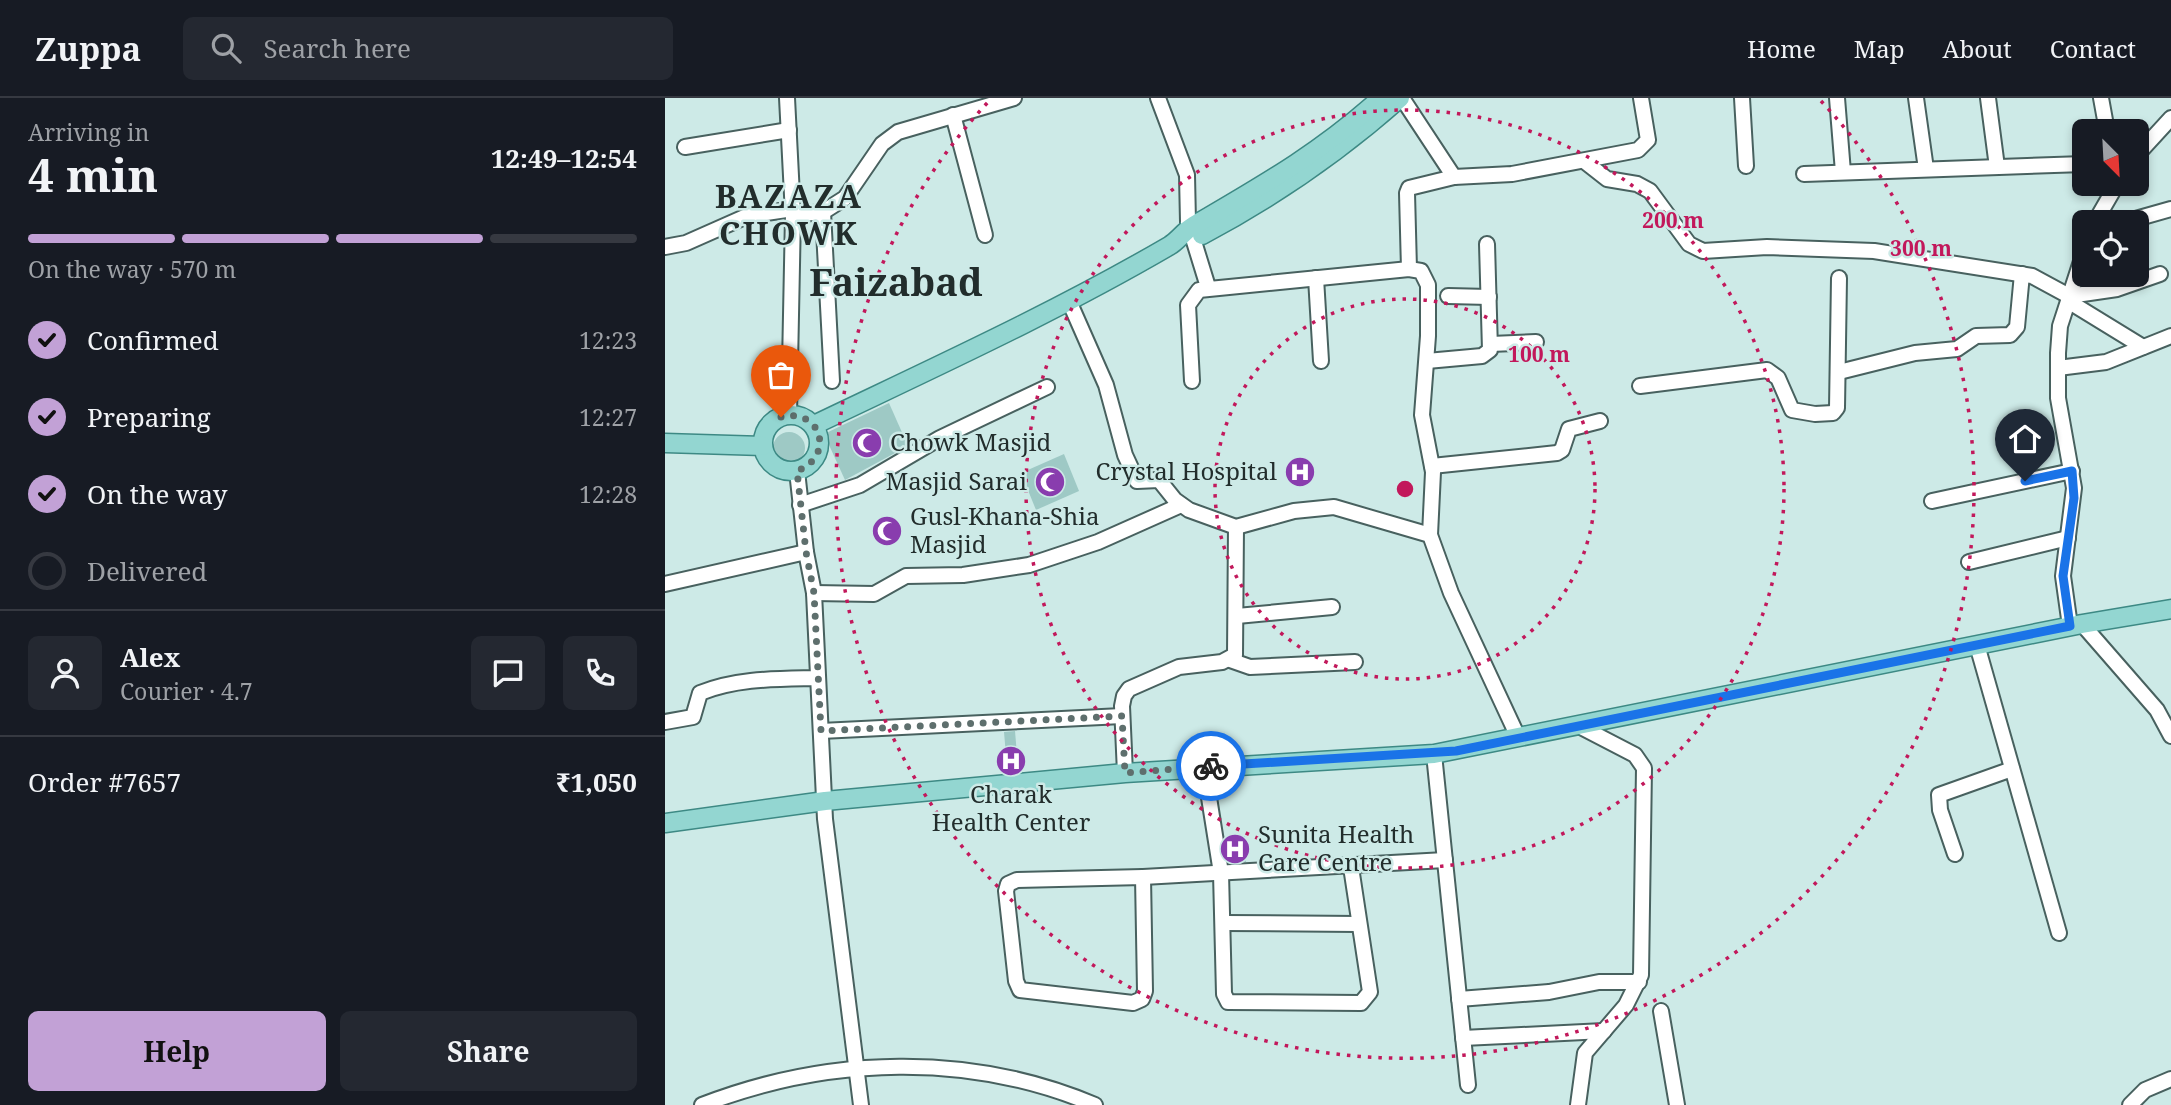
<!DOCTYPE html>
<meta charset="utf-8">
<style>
body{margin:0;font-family:"Noto Serif",serif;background:#242831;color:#f1f3f6;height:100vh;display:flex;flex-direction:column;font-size:26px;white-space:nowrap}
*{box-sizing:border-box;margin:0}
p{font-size:23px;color:#9ea1a6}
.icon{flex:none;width:38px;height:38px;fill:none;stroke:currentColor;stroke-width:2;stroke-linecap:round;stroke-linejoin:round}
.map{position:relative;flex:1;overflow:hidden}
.drawer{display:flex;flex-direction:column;background:#171b24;width:665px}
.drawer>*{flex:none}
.needle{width:46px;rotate:156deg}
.controls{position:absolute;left:1407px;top:21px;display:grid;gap:14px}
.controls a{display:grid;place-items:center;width:77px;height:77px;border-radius:10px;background:#171b24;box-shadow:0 4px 10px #0003;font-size:35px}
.pin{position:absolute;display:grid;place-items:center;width:60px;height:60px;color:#fff;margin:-72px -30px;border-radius:50% 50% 50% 0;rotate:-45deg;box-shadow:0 0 7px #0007}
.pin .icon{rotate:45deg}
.courier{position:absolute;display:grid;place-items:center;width:70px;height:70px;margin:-35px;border:5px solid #1a73e8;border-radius:50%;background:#fff;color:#222;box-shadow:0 2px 9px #0007}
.headline em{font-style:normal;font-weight:700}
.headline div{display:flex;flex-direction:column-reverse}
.headline{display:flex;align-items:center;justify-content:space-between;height:119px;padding:0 28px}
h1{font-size:46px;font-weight:700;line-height:52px}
.bar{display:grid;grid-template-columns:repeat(4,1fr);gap:10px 7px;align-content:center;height:84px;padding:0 28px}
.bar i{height:9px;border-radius:5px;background:#363941}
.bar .on{background:#c2a1d6}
.bar p{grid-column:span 4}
.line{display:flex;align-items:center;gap:18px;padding:0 28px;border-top:2px solid #363941}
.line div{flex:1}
.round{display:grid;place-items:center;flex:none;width:74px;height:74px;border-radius:10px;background:#242831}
ol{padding:0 28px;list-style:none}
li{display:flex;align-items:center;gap:21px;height:77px}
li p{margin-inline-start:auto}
li .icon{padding:7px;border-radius:50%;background:#c2a1d6;color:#111;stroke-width:4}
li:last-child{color:#9ea1a6}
li i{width:38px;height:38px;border:4px solid #363941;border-radius:50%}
.cta{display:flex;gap:14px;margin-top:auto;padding:14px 28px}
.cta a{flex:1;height:80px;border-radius:10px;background:#c2a1d6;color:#111;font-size:28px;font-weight:700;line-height:80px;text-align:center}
.cta a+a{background:#242831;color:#f1f3f6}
header{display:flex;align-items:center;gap:42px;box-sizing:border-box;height:98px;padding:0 35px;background:#171b24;border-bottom:2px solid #363941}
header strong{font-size:33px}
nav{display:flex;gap:38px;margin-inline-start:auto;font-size:24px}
.search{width:490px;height:63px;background:#242831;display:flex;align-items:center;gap:18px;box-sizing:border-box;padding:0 24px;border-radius:10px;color:#9ea1a6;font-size:26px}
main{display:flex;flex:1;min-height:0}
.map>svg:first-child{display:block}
.building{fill:#9ec9c5}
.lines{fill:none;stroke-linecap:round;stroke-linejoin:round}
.minor-casing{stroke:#48615f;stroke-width:18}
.major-casing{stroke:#3d8984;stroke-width:21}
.minor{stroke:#fff;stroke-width:14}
.major{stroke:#93d6d1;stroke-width:18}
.done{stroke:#5e6f6d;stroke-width:7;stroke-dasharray:0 12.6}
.route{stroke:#1a73e8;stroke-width:9}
.ring{fill:none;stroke:#c2185b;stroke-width:3.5;stroke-dasharray:3.5 7}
.labels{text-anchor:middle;stroke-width:5;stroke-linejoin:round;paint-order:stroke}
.poi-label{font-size:24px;fill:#222d2c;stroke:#cdeae7;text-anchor:start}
.district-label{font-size:32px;font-weight:bold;letter-spacing:2px;fill:#222d2c;stroke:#cdeae7}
.town-label{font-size:38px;font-weight:bold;fill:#222d2c;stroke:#cdeae7}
.centre{fill:#c2185b;stroke:#cdeae7;stroke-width:3.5}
.ring-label{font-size:21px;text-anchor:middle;font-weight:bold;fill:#c2185b;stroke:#cdeae7;stroke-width:5;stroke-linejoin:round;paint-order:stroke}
</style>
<header>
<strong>Zuppa</strong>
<div class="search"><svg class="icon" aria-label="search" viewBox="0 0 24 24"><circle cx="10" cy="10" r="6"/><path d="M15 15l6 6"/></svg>Search here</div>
<nav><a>Home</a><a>Map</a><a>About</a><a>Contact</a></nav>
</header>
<main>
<section class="drawer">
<div class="headline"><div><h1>4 min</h1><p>Arriving in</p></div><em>12:49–12:54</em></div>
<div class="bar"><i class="on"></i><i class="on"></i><i class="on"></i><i></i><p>On the way · 570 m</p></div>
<ol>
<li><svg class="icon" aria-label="check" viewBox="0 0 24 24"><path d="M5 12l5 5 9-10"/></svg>Confirmed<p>12:23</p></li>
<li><svg class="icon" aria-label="check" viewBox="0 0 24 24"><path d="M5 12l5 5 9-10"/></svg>Preparing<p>12:27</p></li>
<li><svg class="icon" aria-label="check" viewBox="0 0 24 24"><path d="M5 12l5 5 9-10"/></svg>On the way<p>12:28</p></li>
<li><i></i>Delivered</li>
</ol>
<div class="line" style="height:126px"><a class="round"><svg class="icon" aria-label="person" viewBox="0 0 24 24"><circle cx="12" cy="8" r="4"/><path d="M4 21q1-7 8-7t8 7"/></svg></a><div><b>Alex</b><p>Courier · 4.7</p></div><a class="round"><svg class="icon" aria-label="chat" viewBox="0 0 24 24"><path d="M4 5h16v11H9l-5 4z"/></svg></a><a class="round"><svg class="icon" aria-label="phone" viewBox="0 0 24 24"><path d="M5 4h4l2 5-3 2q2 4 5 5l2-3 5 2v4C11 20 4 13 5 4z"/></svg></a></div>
<div class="line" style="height:91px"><div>Order #7657</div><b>₹1,050</b></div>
<div class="cta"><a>Help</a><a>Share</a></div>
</section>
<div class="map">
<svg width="1506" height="1007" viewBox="0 0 1506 1007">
<rect width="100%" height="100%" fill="#cdeae7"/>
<g class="building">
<path d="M224 305 243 348 180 382 159 336Z"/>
<circle cx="124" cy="350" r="16"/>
<path d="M399 356 414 393 371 412 356 375Z"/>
<path d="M350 633 353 669H342L339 634Z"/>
<path d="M580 738 581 764 564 765 560 739Z"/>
</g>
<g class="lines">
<g class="minor-casing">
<g id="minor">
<path d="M122 0 128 117 124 317"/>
<path d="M493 0 522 77 523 124 543 189"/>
<path d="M737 0 789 79"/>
<path d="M1077 0 1081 68"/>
<path d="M1172 0 1178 74"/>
<path d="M1251 0 1261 71"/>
<path d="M1323 0 1332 69"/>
<path d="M1436 0 1442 33"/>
<path d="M288 17 320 137"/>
<path d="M20 49 124 32"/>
<path d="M1472 57 1506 20"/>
<path d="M919 63 942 81 972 86 985 93 1024 146 1038 153 1102 149 1209 153 1367 178 1404 198 1452 191 1495 176"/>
<path d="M1139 76 1419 66"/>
<path d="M158 114 167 283"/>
<path d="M128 117 158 114 180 100 217 46 233 34 349 0"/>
<path d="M1430 124 1452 86"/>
<path d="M1460 124 1506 111"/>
<path d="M0 149 21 145 82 118 128 111"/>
<path d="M744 171 742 95 744 90 789 79 847 76 973 52 983 42 976 0"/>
<path d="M651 180 656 263"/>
<path d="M783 198 824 199"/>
<path d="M404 203 441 287 460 357 472 383 494 382 510 402 524 412 571 429 629 413 669 409 765 437 786 495 853 639"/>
<path d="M1403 203 1478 249"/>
<path d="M826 246 871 244"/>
<path d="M762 263 817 258 825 252 822 146"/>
<path d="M1393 270 1441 264 1506 238"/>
<path d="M1174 274 1250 255 1292 251 1311 238 1345 237 1352 229 1357 176"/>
<path d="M527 283 523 207 534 192 744 171 756 173 763 187V238L757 317 768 374 765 437"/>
<path d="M975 288 1102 272 1113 280 1127 312 1150 316 1168 315 1172 310 1174 180"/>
<path d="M767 368 892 355 897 352 904 331 935 323"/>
<path d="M132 373 141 454 149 495 160 721 196 1007"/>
<path d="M1267 403 1407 373"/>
<path d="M135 407 195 387 275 340 382 289"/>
<path d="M1304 464 1403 440"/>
<path d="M0 486 141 454"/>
<path d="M149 495 209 496 241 478 298 477 364 467 433 444 516 407"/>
<path d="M572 518 667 509"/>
<path d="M1417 526 1492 612 1506 638"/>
<path d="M1405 528 1398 478 1409 390 1393 300V255L1395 228 1419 154"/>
<path d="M1312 547 1394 835"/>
<path d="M565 562 585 569 690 564"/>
<path d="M0 624 28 619 35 595C72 580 112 581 152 580"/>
<path d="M156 633 457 618"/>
<path d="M769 656 803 987"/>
<path d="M539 668 556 775 559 896 563 904 696 905 705 894 686 769"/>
<path d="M460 675 457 608 459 598 464 591 514 569 557 564 570 557 571 429"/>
<path d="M1290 756 1275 712 1274 697 1347 671"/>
<path d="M478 779 480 893 477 901 468 905 355 892 351 883 341 793 343 786 352 782Z"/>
<path d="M478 779 780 762"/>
<path d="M559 825 693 826"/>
<path d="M794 901 884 894 934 884H974"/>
<path d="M996 913 1012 1007"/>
<path d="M798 940 939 933"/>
<path d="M37 1007C164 958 305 954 430 1007"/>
<path d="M913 1007 920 955 961 907 976 877 979 670 970 657 916 629"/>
<path d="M1465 1007 1480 992 1506 981"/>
</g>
</g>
<g class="major-casing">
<g id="major">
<path d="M537 137C609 99 674 54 735 0"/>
<circle cx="126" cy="345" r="28"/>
<path d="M149 327C268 270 389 215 504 148 513 143 519 133 528 128 598 87 655 55 716 0"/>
<path d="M0 345 98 348"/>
<path d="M0 725 160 703 460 675 769 656 1417 526 1506 511"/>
</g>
</g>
<use href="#minor" class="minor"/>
<use href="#major" class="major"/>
</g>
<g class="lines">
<path class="done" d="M116 319C156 309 171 358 132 373L141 454 149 495 156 633 457 618 460 675 546 668"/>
<path class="route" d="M546 668 791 653 1405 528 1398 478 1409 400 1407 373 1360 383"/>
</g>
<g class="ring">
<circle cx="740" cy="391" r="190"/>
<circle cx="740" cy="391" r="379"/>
<path d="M1156 3A569 569 0 1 1 324 3"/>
</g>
<defs>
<g id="mosque-disc" transform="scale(1.575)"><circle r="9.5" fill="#893dae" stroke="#cdeae7"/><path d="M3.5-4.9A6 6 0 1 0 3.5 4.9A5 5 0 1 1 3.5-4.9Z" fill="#fff"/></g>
<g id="hospital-disc" transform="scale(1.575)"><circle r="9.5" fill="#893dae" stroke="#cdeae7"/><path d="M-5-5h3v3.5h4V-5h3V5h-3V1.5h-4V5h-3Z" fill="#fff"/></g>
</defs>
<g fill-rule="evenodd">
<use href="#mosque-disc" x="202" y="345"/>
<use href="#hospital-disc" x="635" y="374"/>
<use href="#mosque-disc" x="385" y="384"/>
<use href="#mosque-disc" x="222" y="433"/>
<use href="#hospital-disc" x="346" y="663"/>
<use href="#hospital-disc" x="570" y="751"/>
</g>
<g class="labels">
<g class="poi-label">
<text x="225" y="353">Chowk Masjid</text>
<text x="612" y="382" text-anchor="end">Crystal Hospital</text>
<text x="362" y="392" text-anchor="end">Masjid Sarai</text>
<text x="245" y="427">Gusl-Khana-Shia<tspan x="245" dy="28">Masjid</tspan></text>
<text x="346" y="705" text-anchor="middle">Charak<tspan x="346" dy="28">Health Center</tspan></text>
<text x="593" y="745">Sunita Health<tspan x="593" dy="28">Care Centre</tspan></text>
</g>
<g class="district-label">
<text x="124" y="110">BAZAZA<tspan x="124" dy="37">CHOWK</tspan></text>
</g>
<g class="town-label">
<text x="231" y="198">Faizabad</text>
</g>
</g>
<circle cx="740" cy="391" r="10" class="centre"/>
<g class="ring-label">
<text x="1008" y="130">200 m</text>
<text x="1256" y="158">300 m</text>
<text x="874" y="264">100 m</text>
</g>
</svg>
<div class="controls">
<a><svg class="needle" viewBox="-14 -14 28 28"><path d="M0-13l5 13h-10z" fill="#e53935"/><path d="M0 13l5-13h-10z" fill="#9ea1a6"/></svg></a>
<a><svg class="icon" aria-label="locate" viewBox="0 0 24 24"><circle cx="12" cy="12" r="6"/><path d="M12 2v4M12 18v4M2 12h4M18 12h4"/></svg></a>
</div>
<div class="pin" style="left:116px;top:319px;background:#ea580c"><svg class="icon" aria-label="bag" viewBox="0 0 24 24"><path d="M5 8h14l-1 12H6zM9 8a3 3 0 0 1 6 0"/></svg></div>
<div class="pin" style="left:1360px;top:383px;background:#1f2937"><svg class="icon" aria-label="home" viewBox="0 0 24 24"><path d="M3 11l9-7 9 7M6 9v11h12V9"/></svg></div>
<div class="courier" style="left:546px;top:668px"><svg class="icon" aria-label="bike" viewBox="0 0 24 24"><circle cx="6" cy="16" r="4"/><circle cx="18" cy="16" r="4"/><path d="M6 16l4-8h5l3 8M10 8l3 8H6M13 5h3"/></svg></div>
</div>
</main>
